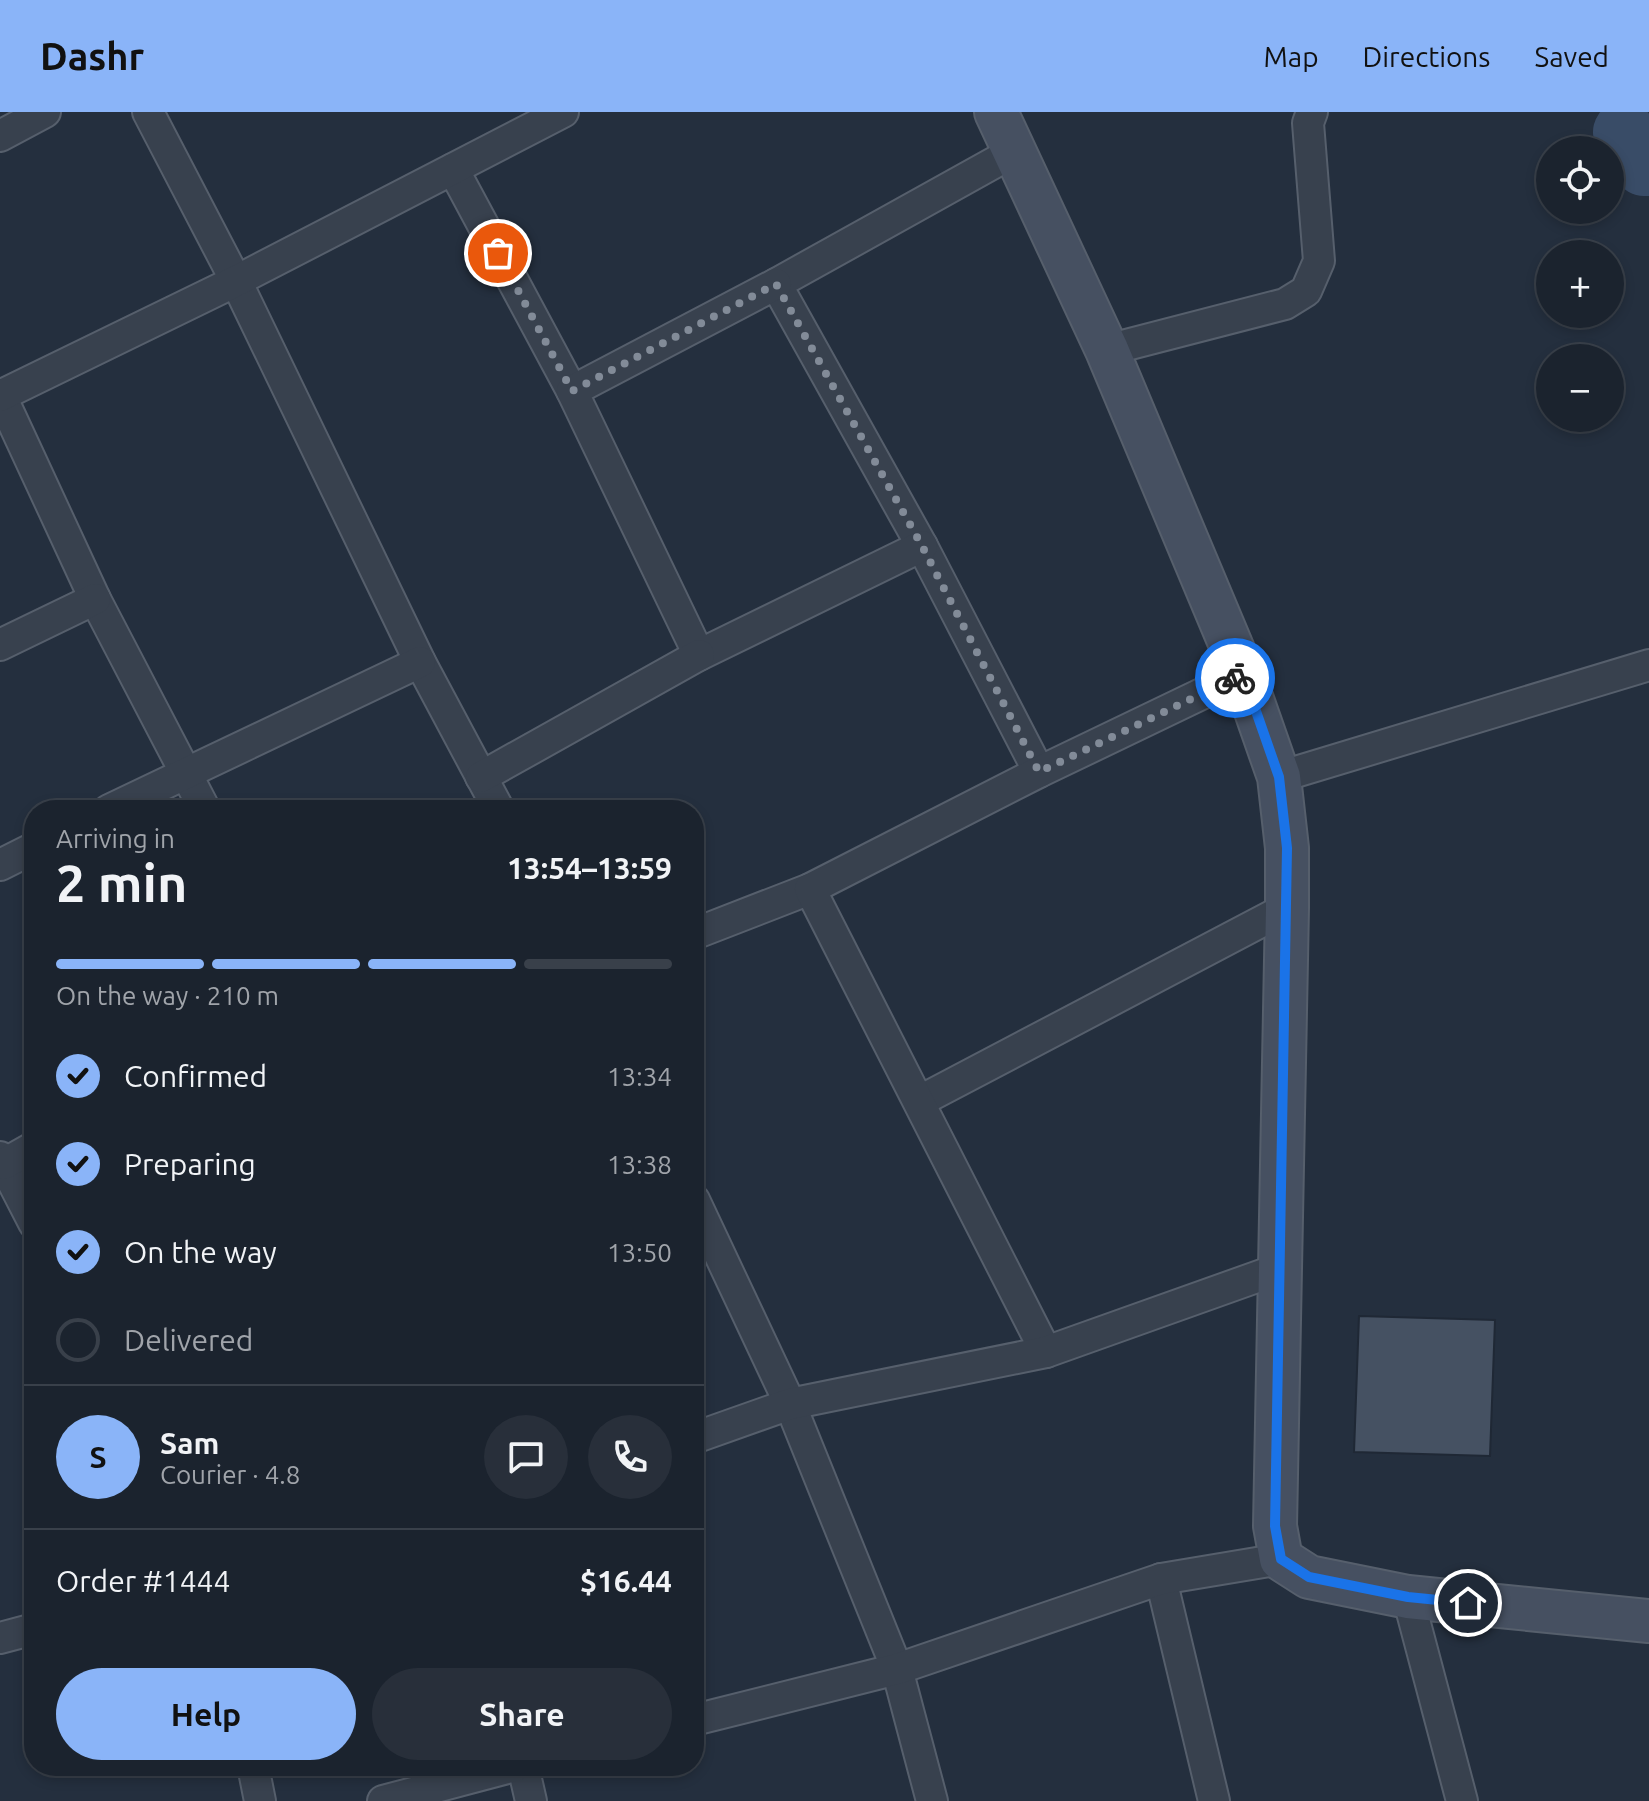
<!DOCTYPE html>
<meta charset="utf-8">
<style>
body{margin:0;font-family:Ubuntu,sans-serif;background:#282f3a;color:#f1f3f6;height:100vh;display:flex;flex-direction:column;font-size:30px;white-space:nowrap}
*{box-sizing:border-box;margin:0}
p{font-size:26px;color:#a0a4aa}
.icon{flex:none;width:44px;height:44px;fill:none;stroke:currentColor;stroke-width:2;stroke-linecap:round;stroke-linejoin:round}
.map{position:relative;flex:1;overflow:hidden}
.drawer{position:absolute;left:24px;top:688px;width:680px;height:976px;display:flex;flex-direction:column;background:#1b232e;border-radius:32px;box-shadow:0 4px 12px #0003,0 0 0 2px #39404a}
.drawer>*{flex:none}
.controls{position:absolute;left:1536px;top:24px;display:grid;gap:16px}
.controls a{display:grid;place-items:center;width:88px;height:88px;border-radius:50%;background:#1b232e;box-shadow:0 4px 12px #0003,0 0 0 2px #39404a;font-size:40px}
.pin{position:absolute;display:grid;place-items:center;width:68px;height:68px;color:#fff;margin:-34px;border:4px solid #fff;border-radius:50%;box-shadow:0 2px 8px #0007}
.courier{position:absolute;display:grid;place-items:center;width:80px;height:80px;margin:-40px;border:6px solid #1a73e8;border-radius:50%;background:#fff;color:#222;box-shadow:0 2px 10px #0007}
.headline em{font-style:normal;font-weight:700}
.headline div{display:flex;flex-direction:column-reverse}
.headline{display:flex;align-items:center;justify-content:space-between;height:136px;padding:0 32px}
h1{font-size:52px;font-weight:700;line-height:60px}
.bar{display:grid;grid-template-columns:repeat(4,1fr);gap:12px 8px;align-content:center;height:96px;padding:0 32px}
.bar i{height:10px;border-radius:6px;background:#39404a}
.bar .on{background:#8ab4f8}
.bar p{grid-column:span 4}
.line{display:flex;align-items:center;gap:20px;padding:0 32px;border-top:2px solid #39404a}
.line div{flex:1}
.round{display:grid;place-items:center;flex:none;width:84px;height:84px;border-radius:42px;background:#282f3a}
ol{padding:0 32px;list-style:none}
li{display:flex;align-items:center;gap:24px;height:88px}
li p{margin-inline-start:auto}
li .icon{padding:8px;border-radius:50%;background:#8ab4f8;color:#111;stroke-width:4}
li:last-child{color:#a0a4aa}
li i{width:44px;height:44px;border:4px solid #39404a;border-radius:50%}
.action{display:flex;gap:16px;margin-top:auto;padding:16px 32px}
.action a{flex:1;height:92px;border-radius:48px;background:#8ab4f8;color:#111;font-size:32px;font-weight:700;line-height:92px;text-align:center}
.action a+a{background:#282f3a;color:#f1f3f6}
header{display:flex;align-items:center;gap:48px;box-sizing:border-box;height:112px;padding:0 40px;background:#8ab4f8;color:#111}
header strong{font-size:38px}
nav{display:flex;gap:44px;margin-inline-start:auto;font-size:28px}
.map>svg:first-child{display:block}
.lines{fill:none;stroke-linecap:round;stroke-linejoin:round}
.river{stroke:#394c67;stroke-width:62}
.building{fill:#455162;stroke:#1f2835;stroke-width:2}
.street-casing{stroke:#565f6c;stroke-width:34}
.secondary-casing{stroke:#565f6c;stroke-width:46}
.street{stroke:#38414e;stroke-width:30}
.secondary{stroke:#465061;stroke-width:42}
.done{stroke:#828b98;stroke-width:8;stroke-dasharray:0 14.4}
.route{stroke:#1a73e8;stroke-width:10}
</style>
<header>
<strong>Dashr</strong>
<nav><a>Map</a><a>Directions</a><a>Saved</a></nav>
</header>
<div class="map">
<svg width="1649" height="1689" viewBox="0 0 1649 1689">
<rect width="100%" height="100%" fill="#242f3e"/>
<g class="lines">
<path class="river" d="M1624 20 1644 53H1649"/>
</g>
<path class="building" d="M1359 1204 1495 1208 1490 1344 1354 1340Z"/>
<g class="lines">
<g class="street-casing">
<g id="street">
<path d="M148 0 236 169 420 550 499 698"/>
<path d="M0 24 45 0"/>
<path d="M1015 39 776 172 922 434 1039 660"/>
<path d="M453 57 572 279"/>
<path d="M776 172 572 279 699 543 922 434"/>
<path d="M1107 238 1285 192 1306 179 1319 149 1308 11 1312 0"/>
<path d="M0 282 95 487 205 698"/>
<path d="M0 284 236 169 563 0"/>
<path d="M0 533 95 487"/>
<path d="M481 665 699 543"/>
<path d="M1279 665 1649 553"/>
<path d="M109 698 420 550"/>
<path d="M0 753 34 736"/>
<path d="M694 822 810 777"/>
<path d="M920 989 1287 796"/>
<path d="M0 1045 34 1111"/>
<path d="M4 1052 34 1035"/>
<path d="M694 1088 790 1292 897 1557 932 1689"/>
<path d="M1046 1240 810 777 1039 660 1243 562"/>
<path d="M694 1326 790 1292 1046 1240 1279 1157"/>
<path d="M1161 1467 1214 1689"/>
<path d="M1408 1485 1462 1689"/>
<path d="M0 1526 34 1517"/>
<path d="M694 1608 897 1557 1161 1467 1281 1447"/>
<path d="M253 1654 260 1689"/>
<path d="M523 1654 531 1689"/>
<path d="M383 1689 515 1654"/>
</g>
</g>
<g class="secondary-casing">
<path id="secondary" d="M996 0 1107 238 1243 562 1279 665 1287 736V796L1275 1414 1281 1447 1309 1465 1408 1485 1649 1509"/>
</g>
<use href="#street" class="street"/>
<use href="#secondary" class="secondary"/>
</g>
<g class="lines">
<path class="done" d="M498 141 572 279 776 172 922 434 1039 660 1235 566"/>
<path class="route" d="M1235 566 1243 562 1279 665 1287 736 1275 1414 1281 1447 1309 1465 1408 1485 1468 1491"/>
</g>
</svg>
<div class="controls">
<a><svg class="icon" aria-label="locate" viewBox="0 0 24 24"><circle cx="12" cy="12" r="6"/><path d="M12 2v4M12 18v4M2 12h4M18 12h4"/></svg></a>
<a>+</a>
<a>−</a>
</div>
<div class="pin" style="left:498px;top:141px;background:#ea580c"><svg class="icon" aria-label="bag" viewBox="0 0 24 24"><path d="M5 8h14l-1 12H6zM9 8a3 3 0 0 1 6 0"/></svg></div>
<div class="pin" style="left:1468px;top:1491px;background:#1f2937"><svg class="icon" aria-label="home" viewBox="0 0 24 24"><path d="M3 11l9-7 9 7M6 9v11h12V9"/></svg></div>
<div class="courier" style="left:1235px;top:566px"><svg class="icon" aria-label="bike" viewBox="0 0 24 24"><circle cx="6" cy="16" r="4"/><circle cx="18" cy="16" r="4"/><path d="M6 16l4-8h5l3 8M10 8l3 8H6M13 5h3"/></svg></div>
<section class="drawer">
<div class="headline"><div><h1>2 min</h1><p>Arriving in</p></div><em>13:54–13:59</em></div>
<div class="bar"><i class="on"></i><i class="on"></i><i class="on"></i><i></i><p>On the way · 210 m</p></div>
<ol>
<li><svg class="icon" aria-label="check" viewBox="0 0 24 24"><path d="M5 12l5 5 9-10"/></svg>Confirmed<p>13:34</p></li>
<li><svg class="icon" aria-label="check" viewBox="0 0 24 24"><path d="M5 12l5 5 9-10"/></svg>Preparing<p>13:38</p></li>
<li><svg class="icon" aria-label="check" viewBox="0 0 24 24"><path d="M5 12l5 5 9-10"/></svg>On the way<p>13:50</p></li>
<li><i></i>Delivered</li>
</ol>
<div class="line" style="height:144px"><b class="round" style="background:#8ab4f8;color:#111">S</b><div><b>Sam</b><p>Courier · 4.8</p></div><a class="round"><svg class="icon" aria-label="chat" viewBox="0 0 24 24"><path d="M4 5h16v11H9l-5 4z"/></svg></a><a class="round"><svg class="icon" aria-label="phone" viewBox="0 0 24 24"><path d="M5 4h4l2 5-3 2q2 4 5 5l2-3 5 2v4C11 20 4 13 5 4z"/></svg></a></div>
<div class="line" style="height:104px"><div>Order #1444</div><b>$16.44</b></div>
<div class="action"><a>Help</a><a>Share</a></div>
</section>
</div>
